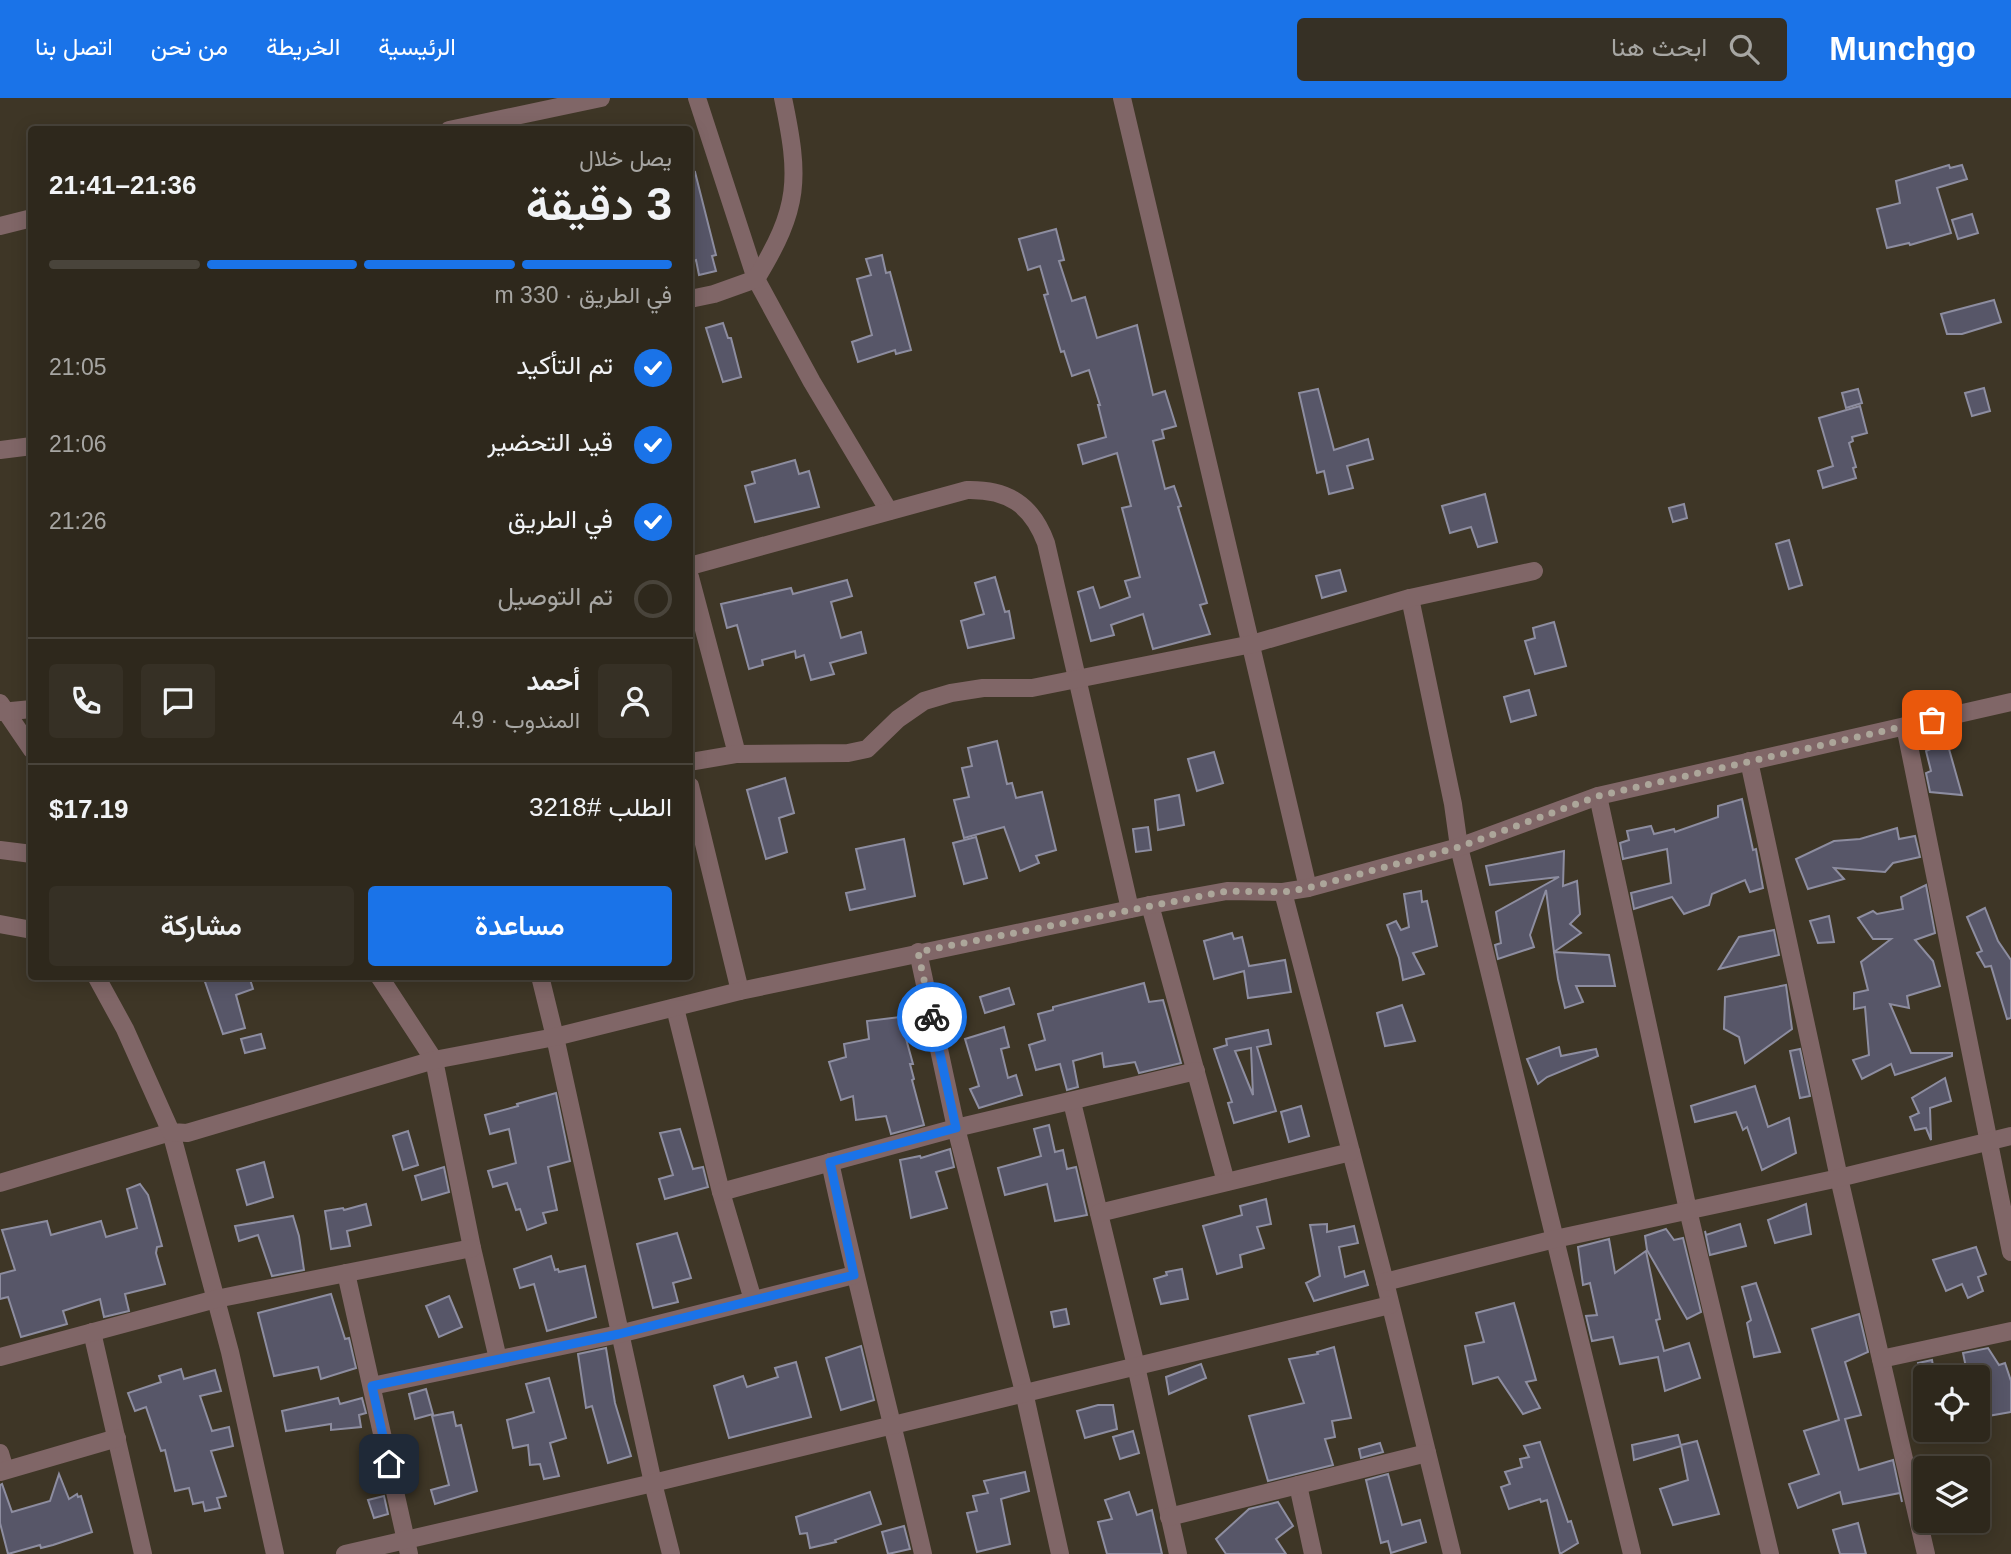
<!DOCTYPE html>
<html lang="ar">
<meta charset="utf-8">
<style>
body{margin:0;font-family:Helvetica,Vazirmatn,sans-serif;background:#363025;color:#f1f3f6;direction:rtl;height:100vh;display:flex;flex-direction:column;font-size:26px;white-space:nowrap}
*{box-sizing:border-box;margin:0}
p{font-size:23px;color:#a7a6a3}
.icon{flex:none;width:38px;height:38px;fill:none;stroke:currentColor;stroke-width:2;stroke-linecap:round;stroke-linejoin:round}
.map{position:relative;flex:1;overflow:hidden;direction:ltr}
.sheet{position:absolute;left:28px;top:28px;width:665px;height:854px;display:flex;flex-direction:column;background:#2e281c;border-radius:7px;box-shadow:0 4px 18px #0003,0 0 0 2px #49443b;direction:rtl}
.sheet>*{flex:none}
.buttons{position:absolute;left:1913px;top:1267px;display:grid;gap:14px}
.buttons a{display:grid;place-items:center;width:77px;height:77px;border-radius:7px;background:#2e281c;box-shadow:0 4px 18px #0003,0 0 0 2px #49443b;font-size:35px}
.pin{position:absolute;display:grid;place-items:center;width:60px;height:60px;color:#fff;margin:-30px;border-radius:14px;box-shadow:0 4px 10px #0006}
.courier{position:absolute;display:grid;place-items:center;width:70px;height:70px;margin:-35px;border:5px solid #1a73e8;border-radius:50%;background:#fff;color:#222;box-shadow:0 2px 9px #0007}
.head em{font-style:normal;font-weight:600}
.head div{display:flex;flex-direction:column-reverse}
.head{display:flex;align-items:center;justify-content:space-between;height:119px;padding:0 21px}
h1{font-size:46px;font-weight:600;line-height:52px}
.bar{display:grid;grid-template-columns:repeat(4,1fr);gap:10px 7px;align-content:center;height:84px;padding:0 21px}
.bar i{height:9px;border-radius:5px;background:#49443b}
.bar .on{background:#1a73e8}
.bar p{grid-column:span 4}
.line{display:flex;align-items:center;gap:18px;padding:0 21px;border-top:2px solid #49443b}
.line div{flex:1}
.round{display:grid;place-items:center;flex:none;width:74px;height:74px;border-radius:7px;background:#363025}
ol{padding:0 21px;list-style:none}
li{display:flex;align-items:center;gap:21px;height:77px}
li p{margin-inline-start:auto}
li .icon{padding:7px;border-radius:50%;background:#1a73e8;color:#fff;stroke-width:4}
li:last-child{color:#a7a6a3}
li i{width:38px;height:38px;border:4px solid #49443b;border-radius:50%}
.primary-button{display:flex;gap:14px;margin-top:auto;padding:14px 21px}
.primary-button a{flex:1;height:80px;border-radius:7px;background:#1a73e8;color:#fff;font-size:28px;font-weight:600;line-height:80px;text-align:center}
.primary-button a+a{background:#363025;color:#f1f3f6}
header{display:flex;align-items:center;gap:42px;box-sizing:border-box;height:98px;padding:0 35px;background:#1a73e8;color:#fff}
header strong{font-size:33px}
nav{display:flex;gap:38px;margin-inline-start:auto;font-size:24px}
.search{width:490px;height:63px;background:#363025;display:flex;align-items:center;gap:18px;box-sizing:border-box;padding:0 24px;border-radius:7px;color:#a7a6a3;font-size:26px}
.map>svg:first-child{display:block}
.building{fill:#575668;stroke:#8d8da0;stroke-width:2;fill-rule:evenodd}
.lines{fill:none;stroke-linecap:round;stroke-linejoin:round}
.minor{stroke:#806667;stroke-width:18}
.tertiary{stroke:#806667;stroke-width:18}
.done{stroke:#aca69a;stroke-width:7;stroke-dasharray:0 12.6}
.route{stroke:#1a73e8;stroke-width:9}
</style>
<header>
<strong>Munchgo</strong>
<div class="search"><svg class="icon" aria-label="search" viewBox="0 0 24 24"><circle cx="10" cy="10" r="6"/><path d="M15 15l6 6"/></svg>ابحث هنا</div>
<nav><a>الرئيسية</a><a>الخريطة</a><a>من نحن</a><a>اتصل بنا</a></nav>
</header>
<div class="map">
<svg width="2011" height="1456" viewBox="0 0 2011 1456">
<rect width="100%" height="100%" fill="#3e3626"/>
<g class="building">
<path d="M1949 67 1950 70 1962 67 1967 81 1937 90 1951 135 1910 147 1909 145 1887 150 1877 111 1900 105 1896 83Z"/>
<path d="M695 74 716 157 712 158 716 173 699 177 696 162 690 164V75Z"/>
<path d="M1972 116 1978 135 1958 141 1952 122Z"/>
<path d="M1056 131 1064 162 1059 163 1072 203 1085 199 1097 240 1137 227 1153 297 1165 293 1176 328 1162 332 1164 340 1153 343 1165 391 1174 388 1181 408 1178 409 1207 505 1200 507 1210 536 1153 551 1143 516 1111 527 1114 537 1091 543 1078 494 1093 489 1100 510 1130 499 1125 483 1140 479 1122 410 1131 408 1117 355 1083 366 1078 347 1106 339 1098 307H1100L1089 272 1072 278 1064 253 1061 254 1044 197 1048 196 1040 168 1028 172 1019 141Z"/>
<path d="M882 157 886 175 890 174 911 252 896 256 895 252 858 264 852 244 872 237 857 181 871 177 866 161Z"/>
<path d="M1994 202 2001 224 1962 236H1947L1941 216Z"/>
<path d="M723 225 728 240H731L741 279 723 284 706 230Z"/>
<path d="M1984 290 1990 313 1972 318 1965 295Z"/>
<path d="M1318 291 1334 352 1368 341 1373 361 1347 368 1353 390 1329 396 1324 373 1317 375 1299 295Z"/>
<path d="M1858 291 1862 305 1846 310 1842 295Z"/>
<path d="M1860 308 1867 335 1852 339 1853 343 1849 345 1856 369 1853 370 1856 380 1823 390 1818 373 1833 368 1819 320Z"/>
<path d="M795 362 799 376 809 373 819 409 755 424 745 388 755 385 752 374Z"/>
<path d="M1485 396 1497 444 1478 449 1471 429 1450 435 1442 408Z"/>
<path d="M1684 406 1687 420 1673 424 1669 410Z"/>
<path d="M1789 442 1802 487 1789 491 1776 446Z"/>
<path d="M1340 472 1346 493 1322 500 1316 478Z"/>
<path d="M995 479 1005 514 1009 513 1014 540 968 550 961 523 984 516 975 485Z"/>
<path d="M847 482 852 498 831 504 841 540 861 534 866 555 830 565 834 576 811 582 804 557 796 560 795 553 762 562 763 567 749 571 737 527 727 530 721 506 791 490 793 496Z"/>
<path d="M1554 524 1566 568 1535 576 1525 543 1535 540 1533 530Z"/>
<path d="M1529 592 1536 617 1511 624 1504 599Z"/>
<path d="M997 643 1007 686 1012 685 1016 700 1042 694 1056 752 1036 758 1039 765 1020 773 1004 729 964 740 954 702 969 699 962 670 972 668 968 650Z"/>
<path d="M1947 644 1962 697 1930 694 1926 675 1931 673 1926 653Z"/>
<path d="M1214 654 1223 685 1197 693 1188 661Z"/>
<path d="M785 680 794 715 779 720 787 754 766 761 747 692Z"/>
<path d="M1179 697 1184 727 1158 732 1155 702Z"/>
<path d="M1742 701 1753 752 1756 751 1763 790 1750 794 1745 782 1712 796 1709 807 1684 816 1672 799 1634 811 1631 795 1671 785 1667 751 1623 761 1620 745 1629 742 1627 733 1651 728 1654 736 1674 731 1675 734 1718 719V708Z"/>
<path d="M1148 729 1151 752 1136 754 1133 731Z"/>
<path d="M1897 730 1899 741 1915 738 1920 759 1893 765 1885 774 1834 770 1844 781 1808 791 1796 761 1834 743 1860 741Z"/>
<path d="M976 739 987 780 964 786 953 745Z"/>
<path d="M904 741 915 798 850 812 846 795 865 791 856 751Z"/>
<path d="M1564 753 1563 788 1577 783 1580 816 1570 826 1581 835 1554 854 1546 792 1530 837 1534 849 1498 861 1495 847 1501 845 1496 814 1559 779 1490 787 1486 768Z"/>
<path d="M1926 787 1935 835 1915 842 1933 863 1940 888 1907 898 1909 910 1890 906 1911 955H1952V958L1895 977 1891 966 1862 981 1853 962 1869 957 1865 909 1854 911V895L1868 892 1861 864 1891 841H1873L1858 820 1873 813 1877 816 1903 811 1901 799Z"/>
<path d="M1421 793 1422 804 1427 803 1437 848 1413 855 1424 876 1403 882 1399 860 1387 827 1396 823 1401 832 1409 829 1404 796Z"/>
<path d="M1985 810 1998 843 2011 862V920L2007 921 1991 868 1985 869 1977 855 1982 853 1967 819Z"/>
<path d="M1829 818 1834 844 1818 845 1810 823Z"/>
<path d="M1774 832 1779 857 1719 871 1739 839Z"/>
<path d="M1232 835 1234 841 1242 839 1249 868 1285 862 1291 894 1248 900 1244 873 1214 881 1204 843Z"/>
<path d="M1554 854 1609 857 1615 888H1576L1583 904 1565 910 1558 881Z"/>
<path d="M213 878H249L253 891 236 897 245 930 223 936 204 881Z"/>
<path d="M1144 885 1149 904 1163 902 1181 965 1139 975 1135 964 1104 969 1102 955 1073 963 1078 989 1067 992 1060 966 1036 972 1029 947 1045 942 1038 916 1053 912V909Z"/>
<path d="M1786 887 1792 931 1745 965 1739 939 1724 931 1725 899Z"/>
<path d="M1009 890 1014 906 985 915 980 899Z"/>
<path d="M1402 907 1415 943 1385 948 1377 915Z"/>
<path d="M900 919 913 966H910L914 981 912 982 924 1027 891 1036 886 1018 856 1022 853 998 841 1002 829 964 846 959 844 946 869 941 867 923Z"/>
<path d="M1004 929 1009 949 1001 951 1008 980 1016 977 1022 997 979 1010 970 991 979 988 965 941Z"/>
<path d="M1268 932 1271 946 1257 949 1276 1013 1234 1025 1228 1005 1232 1004 1214 951 1227 947 1226 941ZM1251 950 1253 997 1235 953Z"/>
<path d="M261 936 265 950 245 955 241 941Z"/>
<path d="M1559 949 1561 958 1596 951 1598 958 1547 979 1538 986 1527 961Z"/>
<path d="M1800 951 1810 998 1800 1000 1790 953Z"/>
<path d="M1945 980 1951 1003 1930 1010 1931 1042 1926 1030 1915 1032 1910 1019 1919 1015 1912 1000Z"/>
<path d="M1755 988 1768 1029 1789 1020 1796 1055 1762 1072 1747 1029 1743 1032 1736 1014 1695 1024 1691 1008Z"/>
<path d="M556 995 570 1063 548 1069 557 1112 543 1115 546 1125 527 1132 520 1111 516 1112 507 1085 493 1089 488 1073 516 1065 509 1031 490 1036 485 1017 518 1008 517 1006Z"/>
<path d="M1301 1008 1309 1038 1289 1044 1281 1014Z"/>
<path d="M1049 1027 1055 1054 1063 1052 1067 1071 1076 1069 1087 1117 1055 1123 1047 1086 1005 1097 998 1070 1041 1058 1034 1031Z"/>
<path d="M680 1031 693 1071 703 1069 708 1089 665 1101 659 1081 673 1077 660 1035Z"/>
<path d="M408 1033 418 1067 403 1072 393 1038Z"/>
<path d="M950 1051 954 1069 936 1074 947 1110 911 1120 900 1062 920 1058 921 1060Z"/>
<path d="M264 1064 273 1099 247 1107 237 1072Z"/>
<path d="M444 1069 449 1094 422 1102 415 1078Z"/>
<path d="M140 1086 148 1097 162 1148 157 1149 156 1155 165 1186 125 1196 129 1213 104 1219 100 1201 63 1213 67 1226 21 1239 8 1199 0 1201V1176L15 1172 2 1132 47 1123 51 1137 101 1123 106 1139 137 1130 127 1091Z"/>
<path d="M1266 1101 1271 1126 1257 1129 1264 1150 1240 1157 1242 1169 1217 1176 1203 1128 1242 1117 1240 1108Z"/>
<path d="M366 1106 371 1127 347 1133 350 1148 331 1151 325 1113 343 1110 344 1112Z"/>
<path d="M1806 1106 1811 1136 1775 1145 1768 1122Z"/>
<path d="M293 1118 299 1138 304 1172 272 1178 258 1137 239 1143 235 1128Z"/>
<path d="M1327 1126V1134L1354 1128 1358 1145 1339 1149 1345 1179 1364 1173 1368 1187 1314 1203 1306 1185 1320 1178 1310 1127Z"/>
<path d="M1740 1126 1746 1148 1710 1157 1705 1133 1706 1137Z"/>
<path d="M1666 1131 1674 1142 1683 1140 1701 1214 1687 1221 1647 1152 1645 1138Z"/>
<path d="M677 1135 691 1180 673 1185 678 1204 653 1210 637 1146Z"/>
<path d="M1609 1141 1615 1175 1646 1153 1660 1221 1656 1222 1664 1253 1689 1245 1700 1280 1665 1293 1658 1259 1620 1266 1613 1239 1592 1243 1586 1218 1597 1217 1590 1185 1583 1187 1578 1149Z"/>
<path d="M1976 1149 1986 1176 1978 1179 1983 1193 1968 1200 1962 1186 1946 1193 1933 1162Z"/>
<path d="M551 1158 555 1172 558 1171 559 1174 585 1168 596 1219 547 1233 534 1186 520 1190 514 1171Z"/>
<path d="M1182 1171 1188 1201 1161 1206 1154 1181 1167 1177 1166 1174Z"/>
<path d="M1756 1185 1780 1254 1754 1259 1747 1225 1751 1222 1742 1189Z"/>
<path d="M331 1196 345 1241 349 1240 356 1270 321 1281 318 1269 274 1278 258 1215Z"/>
<path d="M449 1198 462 1229 439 1239 426 1208Z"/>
<path d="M1514 1205 1536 1282 1526 1284 1540 1310 1523 1316 1498 1279 1473 1286 1465 1248 1484 1244 1476 1215Z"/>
<path d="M1066 1211 1069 1226 1054 1229 1051 1214Z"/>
<path d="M1859 1216 1868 1254 1845 1264 1861 1317 1845 1321 1859 1372 1893 1362 1902 1404 1900 1395 1843 1406 1840 1394 1798 1410 1789 1386 1819 1376 1804 1333 1839 1322 1812 1231Z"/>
<path d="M861 1248 874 1302 841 1312 826 1260Z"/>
<path d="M1334 1249 1351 1320 1332 1323 1335 1339 1325 1341 1333 1367 1268 1383 1249 1318 1304 1305 1289 1261 1318 1256 1317 1254Z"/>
<path d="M606 1250 615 1305 631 1358 608 1365 592 1308 586 1310 578 1256Z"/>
<path d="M1988 1250 1999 1267 2005 1265 2011 1283V1314L1988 1318 1982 1282 1968 1279 1963 1255Z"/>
<path d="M1932 1262 1935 1279H1920L1918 1265Z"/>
<path d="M796 1264 811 1319 729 1340 714 1288 743 1278 747 1289 778 1279 775 1270Z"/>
<path d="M1201 1266 1206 1280 1169 1296 1166 1279Z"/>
<path d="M181 1271 184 1281 215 1272 221 1293 200 1298 212 1333 229 1329 233 1348 211 1353 226 1398 217 1400 220 1410 205 1413 203 1404 193 1406 189 1390 175 1393 165 1352 161 1353 146 1309 135 1313 128 1295 161 1284 159 1278Z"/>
<path d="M549 1280 566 1340 550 1345 559 1378 544 1381 540 1366 530 1367 528 1347 513 1350 507 1322 534 1314 526 1286Z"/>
<path d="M426 1291 433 1316 415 1321 409 1296Z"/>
<path d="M338 1300 340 1306 362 1300 366 1315 359 1317 361 1329 331 1332V1326L286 1333 282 1313Z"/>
<path d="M1098 1307H1113L1117 1331 1085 1340 1077 1313Z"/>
<path d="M453 1314 456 1328 461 1327 477 1393 435 1406 431 1392 449 1387 432 1318Z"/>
<path d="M1133 1333 1139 1355 1120 1361 1113 1339Z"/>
<path d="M1678 1337 1681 1348 1634 1362 1632 1347Z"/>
<path d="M1697 1343 1719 1416 1673 1427 1660 1391 1688 1382 1681 1347Z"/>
<path d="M1540 1344 1568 1424 1571 1423 1578 1445 1560 1456 1547 1402 1541 1404 1540 1401 1509 1411 1501 1389 1510 1386 1505 1374 1522 1369 1520 1361 1529 1359 1524 1348Z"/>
<path d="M1380 1345 1383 1354 1361 1360 1359 1351Z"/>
<path d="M1025 1374 1029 1393 1001 1401 1010 1446 977 1454 967 1415 977 1413 973 1398 988 1395 984 1383Z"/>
<path d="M59 1376 69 1401 77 1396 78 1399 81 1398 92 1434 53 1447 41 1450 40 1447 8 1456 0 1425V1387L2 1386 12 1414 50 1403Z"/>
<path d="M1388 1376 1402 1427 1420 1422 1426 1444 1391 1455 1388 1443 1381 1445 1366 1382Z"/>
<path d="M870 1394 881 1426 835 1442 836 1444 810 1450 807 1435 800 1436 796 1419Z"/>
<path d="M1129 1394 1137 1417 1152 1412 1162 1456H1107L1098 1424 1112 1421 1105 1402Z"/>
<path d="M384 1398 388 1416 374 1420 368 1402Z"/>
<path d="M1278 1404 1293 1428 1276 1441 1286 1456H1226L1216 1441 1249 1411Z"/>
<path d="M1858 1425 1866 1456H1840L1833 1432Z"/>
<path d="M904 1428 910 1451 888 1456 882 1434Z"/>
</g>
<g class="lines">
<g class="minor">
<path d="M697 0 756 181 812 284 889 413"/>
<path d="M1122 0 1308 790"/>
<path d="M449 32 601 0"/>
<path d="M0 128 32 120"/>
<path d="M690 201 714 196 756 181C800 109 800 81 783 0"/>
<path d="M0 352 32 348"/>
<path d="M690 468 967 392C1008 391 1032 407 1046 445L1130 811"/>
<path d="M690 479 737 656"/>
<path d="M1410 500 1453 706 1459 749 1632 1456"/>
<path d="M0 605 32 652"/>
<path d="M0 614 32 611"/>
<path d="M1905 628 2011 1154"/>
<path d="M1749 663 1839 1080 1926 1456"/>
<path d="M690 664 737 656 848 655 867 651 898 621 924 603 951 595 983 590H1032L1252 546 1410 500 1534 473"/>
<path d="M690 688 740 893"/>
<path d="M1598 698 1688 1112 1770 1456"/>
<path d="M0 752 32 756"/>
<path d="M1283 794 1385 1184 1452 1456"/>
<path d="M1150 807 1226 1084"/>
<path d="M918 854 956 1030 1024 1294 1060 1456"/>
<path d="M379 878 434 962 472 1150 498 1261"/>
<path d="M540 878 555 939 653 1385 671 1456"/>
<path d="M675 910 721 1094 753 1202"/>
<path d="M1072 1004 1136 1268 1178 1456"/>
<path d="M830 1064C858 1195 893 1325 923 1456"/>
<path d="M0 1085 171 1034 230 1254 275 1456"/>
<path d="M721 1094 956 1030 1196 973"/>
<path d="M1099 1115 1351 1054"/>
<path d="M346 1175 409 1456"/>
<path d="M1385 1184 1555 1141 1839 1080 2011 1038"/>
<path d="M92 1234 143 1456"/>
<path d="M0 1259 216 1201 472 1150"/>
<path d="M1881 1261 2011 1233"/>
<path d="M372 1288 619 1236 854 1177"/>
<path d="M0 1355 5 1372"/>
<path d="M0 1374 117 1340"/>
<path d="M1298 1387 1313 1456"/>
<path d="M1169 1419 1427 1355"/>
<path d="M345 1456 653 1385 1390 1207"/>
</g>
<g class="tertiary">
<path d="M0 826 32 832"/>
<path d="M96 878 125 931 171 1034 187 1035 434 962 555 939 740 893 1150 807 1227 793 1283 794 1308 790 1459 749 1598 698 2011 604"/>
</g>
</g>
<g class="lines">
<path class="done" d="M932 919 918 854 1227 793 1283 794 1308 790 1459 749 1598 698 1932 622"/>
<path class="route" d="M389 1366 372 1288 619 1236 854 1177 830 1064 956 1030 932 919"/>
</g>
</svg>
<div class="buttons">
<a><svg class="icon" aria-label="locate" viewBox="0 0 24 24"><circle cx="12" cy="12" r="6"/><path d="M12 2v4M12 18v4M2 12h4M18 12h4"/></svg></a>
<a><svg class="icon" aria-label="layers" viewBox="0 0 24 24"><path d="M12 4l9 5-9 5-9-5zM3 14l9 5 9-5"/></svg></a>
</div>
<div class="pin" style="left:1932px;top:622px;background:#ea580c"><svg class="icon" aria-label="bag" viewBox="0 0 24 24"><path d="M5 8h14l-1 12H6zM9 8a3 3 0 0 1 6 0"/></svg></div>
<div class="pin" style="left:389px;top:1366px;background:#1f2937"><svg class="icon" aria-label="home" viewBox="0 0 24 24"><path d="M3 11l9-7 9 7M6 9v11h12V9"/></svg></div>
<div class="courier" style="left:932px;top:919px"><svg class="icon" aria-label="bike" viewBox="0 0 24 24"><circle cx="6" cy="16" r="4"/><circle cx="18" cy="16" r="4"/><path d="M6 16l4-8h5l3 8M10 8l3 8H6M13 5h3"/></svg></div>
<section class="sheet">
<div class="head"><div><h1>3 دقيقة</h1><p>يصل خلال</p></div><em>21:36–21:41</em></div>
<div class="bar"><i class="on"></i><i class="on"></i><i class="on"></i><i></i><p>في الطريق · 330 m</p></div>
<ol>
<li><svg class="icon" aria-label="check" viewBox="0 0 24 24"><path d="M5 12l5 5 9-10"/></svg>تم التأكيد<p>21:05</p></li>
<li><svg class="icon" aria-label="check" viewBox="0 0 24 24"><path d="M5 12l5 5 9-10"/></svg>قيد التحضير<p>21:06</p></li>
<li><svg class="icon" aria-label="check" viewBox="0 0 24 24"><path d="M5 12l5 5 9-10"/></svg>في الطريق<p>21:26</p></li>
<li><i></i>تم التوصيل</li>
</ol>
<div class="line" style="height:126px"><a class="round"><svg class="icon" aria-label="person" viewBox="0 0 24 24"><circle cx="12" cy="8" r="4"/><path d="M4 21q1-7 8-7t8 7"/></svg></a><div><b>أحمد</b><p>المندوب · 4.9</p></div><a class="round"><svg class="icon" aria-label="chat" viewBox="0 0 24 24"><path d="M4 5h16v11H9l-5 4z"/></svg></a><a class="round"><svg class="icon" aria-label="phone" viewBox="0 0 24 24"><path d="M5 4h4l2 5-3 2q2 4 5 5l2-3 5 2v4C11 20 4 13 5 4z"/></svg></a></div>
<div class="line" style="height:91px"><div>الطلب #3218</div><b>$17.19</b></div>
<div class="primary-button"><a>مساعدة</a><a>مشاركة</a></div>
</section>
</div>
